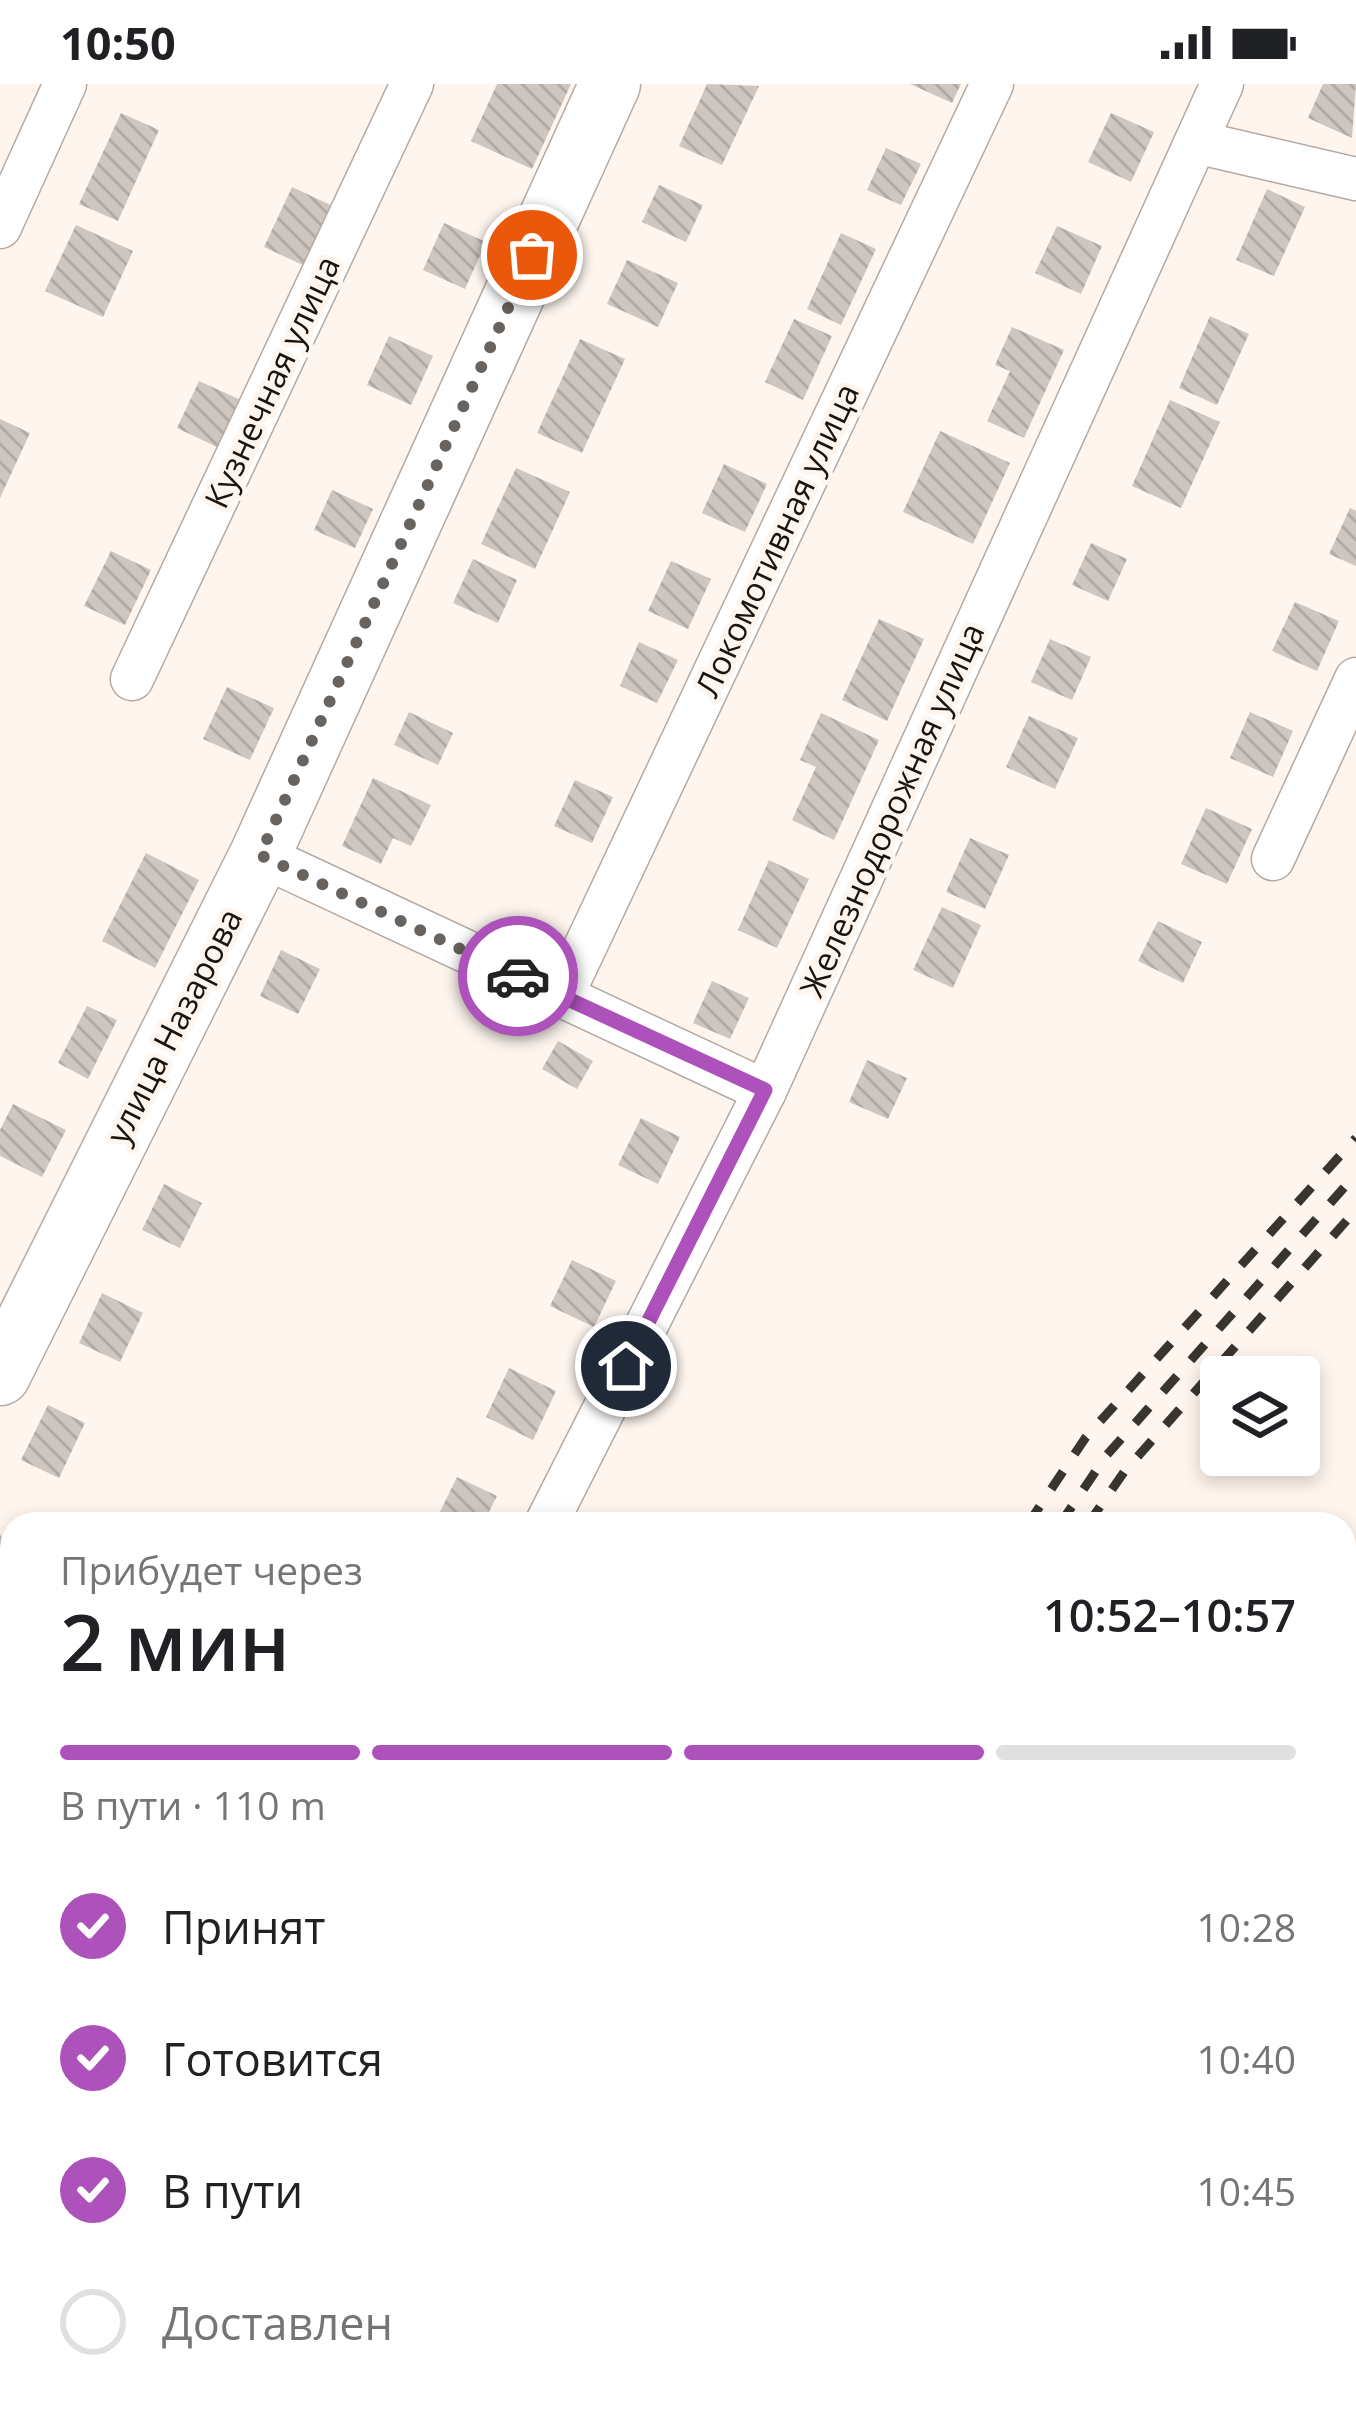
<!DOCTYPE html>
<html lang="ru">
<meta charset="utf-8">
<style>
body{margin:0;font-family:"Open Sans",sans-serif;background:#f6f6f6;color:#202124;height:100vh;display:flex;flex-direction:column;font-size:45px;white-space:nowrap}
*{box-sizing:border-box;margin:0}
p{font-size:39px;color:#757577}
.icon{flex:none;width:66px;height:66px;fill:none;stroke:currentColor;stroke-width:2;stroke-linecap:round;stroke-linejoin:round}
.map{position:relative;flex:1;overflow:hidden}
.sheet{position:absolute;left:0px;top:1428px;width:1356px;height:903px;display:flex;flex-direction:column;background:#fff;border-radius:36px 36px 0 0;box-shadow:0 6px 18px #0003}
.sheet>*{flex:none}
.tools{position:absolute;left:1200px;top:1272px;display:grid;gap:24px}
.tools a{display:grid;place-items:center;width:120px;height:120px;border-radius:12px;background:#fff;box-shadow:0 6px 18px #0003;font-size:60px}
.pin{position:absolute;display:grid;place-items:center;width:102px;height:102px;color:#fff;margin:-51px;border:6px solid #fff;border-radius:50%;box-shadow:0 3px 12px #0007}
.courier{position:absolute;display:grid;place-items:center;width:120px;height:120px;margin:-60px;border:9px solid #ad51bb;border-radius:50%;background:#fff;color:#222;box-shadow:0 3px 15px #0007}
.summary em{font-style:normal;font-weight:600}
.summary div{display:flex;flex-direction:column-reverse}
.summary{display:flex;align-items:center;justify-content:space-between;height:204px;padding:0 60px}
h1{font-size:78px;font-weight:600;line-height:90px}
.bar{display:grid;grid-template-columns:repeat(4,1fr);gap:18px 12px;align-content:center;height:144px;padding:0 60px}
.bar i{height:15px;border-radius:9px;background:#e0e0e0}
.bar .current{background:#ad51bb}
.bar p{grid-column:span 4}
ol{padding:0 60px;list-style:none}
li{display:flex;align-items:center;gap:36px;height:132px}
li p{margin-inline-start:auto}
li .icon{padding:12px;border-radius:50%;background:#ad51bb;color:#fff;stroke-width:4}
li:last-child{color:#757577}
li i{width:66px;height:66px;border:6px solid #e0e0e0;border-radius:50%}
.status{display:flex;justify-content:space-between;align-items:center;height:84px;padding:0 60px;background:#fff;direction:ltr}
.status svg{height:33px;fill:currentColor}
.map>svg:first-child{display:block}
.grass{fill:#a8deab}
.building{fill:url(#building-back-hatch)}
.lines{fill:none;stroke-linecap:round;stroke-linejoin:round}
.street-casing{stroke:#b3aaa3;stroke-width:45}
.secondary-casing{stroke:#b3aaa3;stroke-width:63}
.street{stroke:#fff;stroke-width:42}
.secondary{stroke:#fff;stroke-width:60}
.rail{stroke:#383430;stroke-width:9;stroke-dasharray:21 21;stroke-linecap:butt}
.done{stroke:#68635e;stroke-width:12;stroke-dasharray:0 21.6}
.route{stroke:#ad51bb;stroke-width:15}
.labels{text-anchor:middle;stroke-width:10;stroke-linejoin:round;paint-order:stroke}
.street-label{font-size:33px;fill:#171411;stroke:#fef5ee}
</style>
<div class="status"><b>10:50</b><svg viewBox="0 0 49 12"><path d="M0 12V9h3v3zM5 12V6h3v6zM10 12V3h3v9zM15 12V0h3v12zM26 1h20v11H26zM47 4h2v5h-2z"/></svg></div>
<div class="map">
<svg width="1356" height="2330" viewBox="0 0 1356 2330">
<defs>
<pattern id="building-back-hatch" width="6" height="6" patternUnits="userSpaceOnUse" patternTransform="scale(3)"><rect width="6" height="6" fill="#cfc6bf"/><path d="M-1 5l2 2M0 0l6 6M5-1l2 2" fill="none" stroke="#b1a9a3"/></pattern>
</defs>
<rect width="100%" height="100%" fill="#fef5ee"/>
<path class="grass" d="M1344 2075C1356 2095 1356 2289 1356 2330H1270L1269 2319H1344Z"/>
<g class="building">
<path d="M497 0H571L532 85 471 57Z"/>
<path d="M707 0 759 2 722 81 679 62Z"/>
<path d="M910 0H961L952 19Z"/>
<path d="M1323 0H1356L1352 54 1308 34Z"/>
<path d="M121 29 159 46 118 137 79 120Z"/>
<path d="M1111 29 1154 48 1131 98 1088 78Z"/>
<path d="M886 64 921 80 901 121 867 106Z"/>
<path d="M659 101 703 121 686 158 642 138Z"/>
<path d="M292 103 335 123 307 183 264 163Z"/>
<path d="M1267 105 1305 123 1274 192 1236 176Z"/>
<path d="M444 139 486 158 465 205 423 186Z"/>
<path d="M76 141 133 167 103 233 45 207Z"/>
<path d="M1057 142 1102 162 1081 210 1035 189Z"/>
<path d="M841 149 876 165 841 241 807 225Z"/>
<path d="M627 176 678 199 658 243 607 220Z"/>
<path d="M1210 232 1249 250 1217 321 1179 304Z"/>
<path d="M794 235 832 252 803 316 765 298Z"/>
<path d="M1012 243 1064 266 1024 354 987 337 1010 287 995 281Z"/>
<path d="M389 252 433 272 411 321 367 301Z"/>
<path d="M580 255 625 275 582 369 537 349Z"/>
<path d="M199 297 241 316 219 364 177 344Z"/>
<path d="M1170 316 1220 338 1181 424 1132 402Z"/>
<path d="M0 335 30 349 0 414Z"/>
<path d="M940 347 1010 379 973 460 903 428Z"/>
<path d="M724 380 767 400 745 448 702 429Z"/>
<path d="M516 384 570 408 535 485 481 460Z"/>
<path d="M332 406 373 425 355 464 314 446Z"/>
<path d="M1350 424 1356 427V482L1329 470Z"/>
<path d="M1091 459 1127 475 1108 517 1072 501Z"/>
<path d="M111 467 151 486 125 541 84 522Z"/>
<path d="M473 475 517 496 498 539 453 519Z"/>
<path d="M671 477 711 495 688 545 648 527Z"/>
<path d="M1295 518 1339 537 1317 587 1272 567Z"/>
<path d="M879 535 924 555 887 637 842 616Z"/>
<path d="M1050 555 1091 573 1072 616 1031 598Z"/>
<path d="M639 558 678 576 657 619 620 602Z"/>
<path d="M227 603 274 624 250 676 203 655Z"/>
<path d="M409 628 453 649 438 681 394 661Z"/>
<path d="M1250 628 1293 647 1273 693 1230 674Z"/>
<path d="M821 629 879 656 834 756 792 736 816 683 800 676Z"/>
<path d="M1029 632 1078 654 1055 705 1006 683Z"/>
<path d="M373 694 431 721 411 762 393 754 381 780 342 762Z"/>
<path d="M575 696 613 713 592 759 554 742Z"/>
<path d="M1206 724 1252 745 1227 800 1181 780Z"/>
<path d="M970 754 1009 771 985 825 946 808Z"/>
<path d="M146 769 199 796 155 884 102 857Z"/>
<path d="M769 776 809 795 777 864 738 846Z"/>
<path d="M942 823 981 841 953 904 913 886Z"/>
<path d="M1158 837 1202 858 1183 899 1138 877Z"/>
<path d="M281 866 320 885 298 930 260 912Z"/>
<path d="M712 897 749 914 730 955 693 939Z"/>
<path d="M87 922 117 936 88 995 58 979Z"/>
<path d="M558 957 593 977 577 1005 542 985Z"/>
<path d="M867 976 907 994 888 1035 849 1018Z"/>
<path d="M13 1020 66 1046 42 1093 0 1072V1046Z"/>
<path d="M641 1034 680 1053 658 1100 618 1081Z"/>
<path d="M164 1100 202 1119 180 1164 142 1146Z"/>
<path d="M572 1176 616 1197 594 1243 550 1222Z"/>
<path d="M102 1209 143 1229 120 1278 79 1259Z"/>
<path d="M509 1284 556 1307 533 1356 486 1333Z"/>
<path d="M48 1321 85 1339 59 1394 21 1376Z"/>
<path d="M457 1393 497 1412 483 1440H434Z"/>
<path d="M0 1451 12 1457V1474L0 1499Z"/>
<path d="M658 2319H706L714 2322 711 2330H654Z"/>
</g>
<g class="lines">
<g class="street-casing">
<g id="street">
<path d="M1196 58 1356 95"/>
<path d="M0 143 65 0"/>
<path d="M132 595 412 0"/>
<path d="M260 771 765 1007"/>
<path d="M1273 775 1356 595"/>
<path d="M562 912 992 0"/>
<path d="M546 1440 765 1007 1222 0"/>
<path d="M0 1843 12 1849"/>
<path d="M146 2330 150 2319"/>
</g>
</g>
<g class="secondary-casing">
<path id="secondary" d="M0 1291 260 771 610 0"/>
</g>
<use href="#street" class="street"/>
<use href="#secondary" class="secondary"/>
<g class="rail">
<path d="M1028 1440 1086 1353 1356 1054"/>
<path d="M1060 1440 1106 1372 1356 1090"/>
<path d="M1088 1440 1124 1388 1356 1126"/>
<path d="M549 2330 553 2319"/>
<path d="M573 2330 577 2319"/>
<path d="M597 2330 601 2319"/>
</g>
</g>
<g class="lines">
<path class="done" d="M518 892 260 771 532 171"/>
<path class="route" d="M518 892 765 1006 626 1282"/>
</g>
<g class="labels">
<g class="street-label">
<text transform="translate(272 298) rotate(-65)" y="12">Кузнечная улица</text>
<text transform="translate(777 456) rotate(-65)" y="12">Локомотивная улица</text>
<text transform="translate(892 726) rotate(-66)" y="12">Железнодорожная улица</text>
<text transform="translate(174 942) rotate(-63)" y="12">улица Назарова</text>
</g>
</g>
</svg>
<div class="tools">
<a><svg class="icon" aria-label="layers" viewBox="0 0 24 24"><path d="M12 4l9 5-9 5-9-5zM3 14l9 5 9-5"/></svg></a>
</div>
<div class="pin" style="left:532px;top:171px;background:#ea580c"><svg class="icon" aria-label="bag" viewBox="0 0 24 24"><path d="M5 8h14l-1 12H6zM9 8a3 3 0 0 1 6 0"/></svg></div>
<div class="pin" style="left:626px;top:1282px;background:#1f2937"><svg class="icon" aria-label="home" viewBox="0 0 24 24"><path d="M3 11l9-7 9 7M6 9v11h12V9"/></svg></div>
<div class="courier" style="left:518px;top:892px"><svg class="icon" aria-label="car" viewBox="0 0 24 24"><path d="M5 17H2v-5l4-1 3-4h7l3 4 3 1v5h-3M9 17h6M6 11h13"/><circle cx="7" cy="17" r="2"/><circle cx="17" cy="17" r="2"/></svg></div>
<section class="sheet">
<div class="summary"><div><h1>2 мин</h1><p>Прибудет через</p></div><em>10:52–10:57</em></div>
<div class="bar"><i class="current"></i><i class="current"></i><i class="current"></i><i></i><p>В пути · 110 m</p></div>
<ol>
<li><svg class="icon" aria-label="check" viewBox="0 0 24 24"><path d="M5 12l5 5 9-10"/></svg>Принят<p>10:28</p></li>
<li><svg class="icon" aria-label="check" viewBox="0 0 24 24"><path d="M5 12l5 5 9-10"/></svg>Готовится<p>10:40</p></li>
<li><svg class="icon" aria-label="check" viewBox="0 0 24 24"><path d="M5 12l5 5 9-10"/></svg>В пути<p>10:45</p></li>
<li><i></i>Доставлен</li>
</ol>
</section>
</div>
